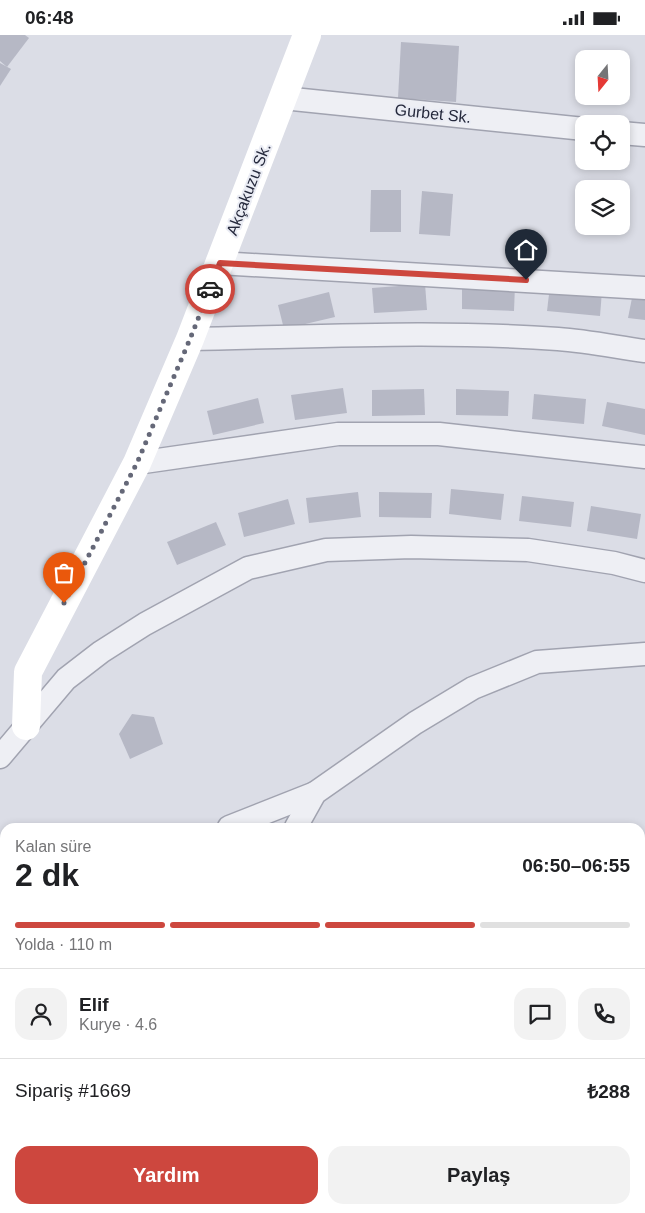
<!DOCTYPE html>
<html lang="tr">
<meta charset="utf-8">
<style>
body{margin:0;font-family:Arial,sans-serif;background:#f2f2f2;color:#202124;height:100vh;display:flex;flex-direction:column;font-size:19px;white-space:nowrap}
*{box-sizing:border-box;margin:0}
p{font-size:16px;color:#757577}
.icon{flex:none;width:28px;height:28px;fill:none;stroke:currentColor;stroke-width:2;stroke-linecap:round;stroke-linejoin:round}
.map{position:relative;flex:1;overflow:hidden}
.side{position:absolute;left:0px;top:788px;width:645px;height:391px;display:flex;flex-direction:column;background:#fff;border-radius:15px 15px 0 0;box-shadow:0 2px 8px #0003}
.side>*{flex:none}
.needle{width:32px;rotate:198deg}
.buttons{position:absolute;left:575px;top:15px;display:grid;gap:10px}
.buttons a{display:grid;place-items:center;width:55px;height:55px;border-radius:10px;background:#fff;box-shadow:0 2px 8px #0003;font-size:25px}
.pin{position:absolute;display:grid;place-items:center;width:42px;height:42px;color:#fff;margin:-51px -21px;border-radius:50% 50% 50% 0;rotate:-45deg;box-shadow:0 0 5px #0007}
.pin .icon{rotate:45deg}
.courier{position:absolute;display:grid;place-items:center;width:50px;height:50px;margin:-25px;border:4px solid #cd473e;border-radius:50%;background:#fff;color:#222;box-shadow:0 1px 6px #0007}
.summary em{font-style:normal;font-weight:700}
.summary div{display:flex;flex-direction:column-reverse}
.summary{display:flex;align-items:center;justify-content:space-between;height:85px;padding:0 15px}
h1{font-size:32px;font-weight:700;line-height:38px}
.bar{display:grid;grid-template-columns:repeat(4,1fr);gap:8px 5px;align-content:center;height:60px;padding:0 15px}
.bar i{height:6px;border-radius:4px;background:#e0e0e0}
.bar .on{background:#cd473e}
.bar p{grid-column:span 4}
.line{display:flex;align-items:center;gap:12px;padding:0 15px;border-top:1px solid #e0e0e0}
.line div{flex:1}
.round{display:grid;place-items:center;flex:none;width:52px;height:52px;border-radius:15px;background:#f2f2f2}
.action{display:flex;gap:10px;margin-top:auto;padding:10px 15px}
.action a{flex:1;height:58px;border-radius:15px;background:#cd473e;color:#fff;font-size:20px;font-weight:700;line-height:58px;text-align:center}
.action a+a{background:#f2f2f2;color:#202124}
.status{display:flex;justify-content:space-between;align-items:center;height:35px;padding:0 25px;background:#fff;direction:ltr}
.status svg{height:14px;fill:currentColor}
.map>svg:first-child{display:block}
.green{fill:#bdd0bc}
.building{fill:#b6b8c5}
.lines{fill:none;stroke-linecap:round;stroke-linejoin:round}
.minor-casing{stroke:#a1a3b0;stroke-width:25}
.path{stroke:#b6b8c0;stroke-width:3;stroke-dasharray:4 4;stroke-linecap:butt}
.minor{stroke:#eeeff4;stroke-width:22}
.secondary{stroke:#fff;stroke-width:28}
.done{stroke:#656878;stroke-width:5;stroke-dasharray:0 9}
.route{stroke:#cd473e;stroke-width:6}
.labels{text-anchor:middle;stroke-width:4;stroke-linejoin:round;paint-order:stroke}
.street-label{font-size:16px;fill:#25293c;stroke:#eaecf4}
</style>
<div class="status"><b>06:48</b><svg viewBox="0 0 49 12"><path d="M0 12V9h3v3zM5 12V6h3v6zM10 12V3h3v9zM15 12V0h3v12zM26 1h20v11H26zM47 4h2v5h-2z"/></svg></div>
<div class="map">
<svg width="645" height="1178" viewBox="0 0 645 1178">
<rect width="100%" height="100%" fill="#dbdde6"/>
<path class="green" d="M0 1129 5 1132V1174H80L90 1178H0Z"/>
<g class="building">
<path d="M0 0H25L29 3 7 32 0 26Z"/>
<path d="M401 7 459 11 456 67 398 63Z"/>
<path d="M0 28 11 34 0 51Z"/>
<path d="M371 155H401V197H370Z"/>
<path d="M422 156 453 159 450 201 419 199Z"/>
<path d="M425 249 427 275 374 278 372 253Z"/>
<path d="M462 249 515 250 514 276 462 274Z"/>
<path d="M550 251 602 256 600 281 547 276Z"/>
<path d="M329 257 335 282 284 294 278 270Z"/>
<path d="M633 258 645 260V285L628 283Z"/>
<path d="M343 353 347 378 295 385 291 360Z"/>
<path d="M424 354 425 380 372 381V355Z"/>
<path d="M456 354 509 356 508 381 456 380Z"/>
<path d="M534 359 586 364 584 389 532 384Z"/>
<path d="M258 363 264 388 213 400 207 376Z"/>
<path d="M607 367 645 374V400L602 391Z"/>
<path d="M451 454 504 459 501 485 449 479Z"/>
<path d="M358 457 361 482 309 488 306 463Z"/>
<path d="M379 457 432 458 431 483 379 482Z"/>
<path d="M522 461 574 467 571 492 519 486Z"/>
<path d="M288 464 295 489 244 502 238 478Z"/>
<path d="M591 471 641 479 637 504 587 496Z"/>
<path d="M216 487 226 510 177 530 167 507Z"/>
<path d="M132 679 154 682 163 709 130 724 119 699Z"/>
</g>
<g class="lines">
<g class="minor-casing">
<g id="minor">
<path d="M283 63 584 94"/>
<path d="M621 98 645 100"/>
<path d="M219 228 645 253"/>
<path d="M190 304C313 302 436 295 558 304 587 306 616 312 645 316"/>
<path d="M137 428 338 399H439L645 422"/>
<path d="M0 722 66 644 101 617 145 589 248 533 326 515 411 512 528 515 614 528 645 536"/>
<path d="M229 792 315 758"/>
<path d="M296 792 315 758 415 688 473 653 537 627 645 619"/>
</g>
</g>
<g class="path">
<path d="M299 1174 301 1178"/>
<path d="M554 1174 555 1178"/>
</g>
<use href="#minor" class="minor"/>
<path class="secondary" d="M26 691 28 637 137 428 190 304 307 0"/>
</g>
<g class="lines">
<path class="done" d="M64 568 137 428 190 304 210 254"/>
<path class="route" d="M210 254 220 228 526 245"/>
</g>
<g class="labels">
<g class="street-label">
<text transform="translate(433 78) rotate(6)" y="6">Gurbet Sk.</text>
<text transform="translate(248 154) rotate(-69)" y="6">Akçakuzu Sk.</text>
</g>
</g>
</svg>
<div class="buttons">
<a><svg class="needle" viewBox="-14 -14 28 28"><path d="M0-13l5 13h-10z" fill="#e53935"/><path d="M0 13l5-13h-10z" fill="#757577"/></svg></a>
<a><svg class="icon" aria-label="locate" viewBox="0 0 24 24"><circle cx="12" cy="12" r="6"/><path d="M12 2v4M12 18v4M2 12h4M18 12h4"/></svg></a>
<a><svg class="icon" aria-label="layers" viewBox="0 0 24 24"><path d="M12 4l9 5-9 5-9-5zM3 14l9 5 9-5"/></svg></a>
</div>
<div class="pin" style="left:64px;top:568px;background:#ea580c"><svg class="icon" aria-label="bag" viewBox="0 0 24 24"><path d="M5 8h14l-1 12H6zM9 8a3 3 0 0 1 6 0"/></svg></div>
<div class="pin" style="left:526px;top:245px;background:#1f2937"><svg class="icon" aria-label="home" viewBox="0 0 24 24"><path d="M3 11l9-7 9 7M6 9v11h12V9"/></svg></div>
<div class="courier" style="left:210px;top:254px"><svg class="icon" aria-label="car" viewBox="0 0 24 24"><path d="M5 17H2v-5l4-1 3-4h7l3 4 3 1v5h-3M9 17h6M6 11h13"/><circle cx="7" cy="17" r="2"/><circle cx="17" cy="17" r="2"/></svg></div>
<section class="side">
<div class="summary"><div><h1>2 dk</h1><p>Kalan süre</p></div><em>06:50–06:55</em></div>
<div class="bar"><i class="on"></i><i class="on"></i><i class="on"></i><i></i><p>Yolda · 110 m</p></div>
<div class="line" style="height:90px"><a class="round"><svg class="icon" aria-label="person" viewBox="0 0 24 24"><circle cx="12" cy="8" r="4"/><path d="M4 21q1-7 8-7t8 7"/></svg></a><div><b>Elif</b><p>Kurye · 4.6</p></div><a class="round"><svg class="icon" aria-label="chat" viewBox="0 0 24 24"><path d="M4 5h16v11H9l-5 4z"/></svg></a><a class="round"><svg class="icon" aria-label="phone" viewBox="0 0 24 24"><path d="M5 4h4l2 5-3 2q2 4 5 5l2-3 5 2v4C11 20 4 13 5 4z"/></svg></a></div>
<div class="line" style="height:65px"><div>Sipariş #1669</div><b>₺288</b></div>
<div class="action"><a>Yardım</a><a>Paylaş</a></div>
</section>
</div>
